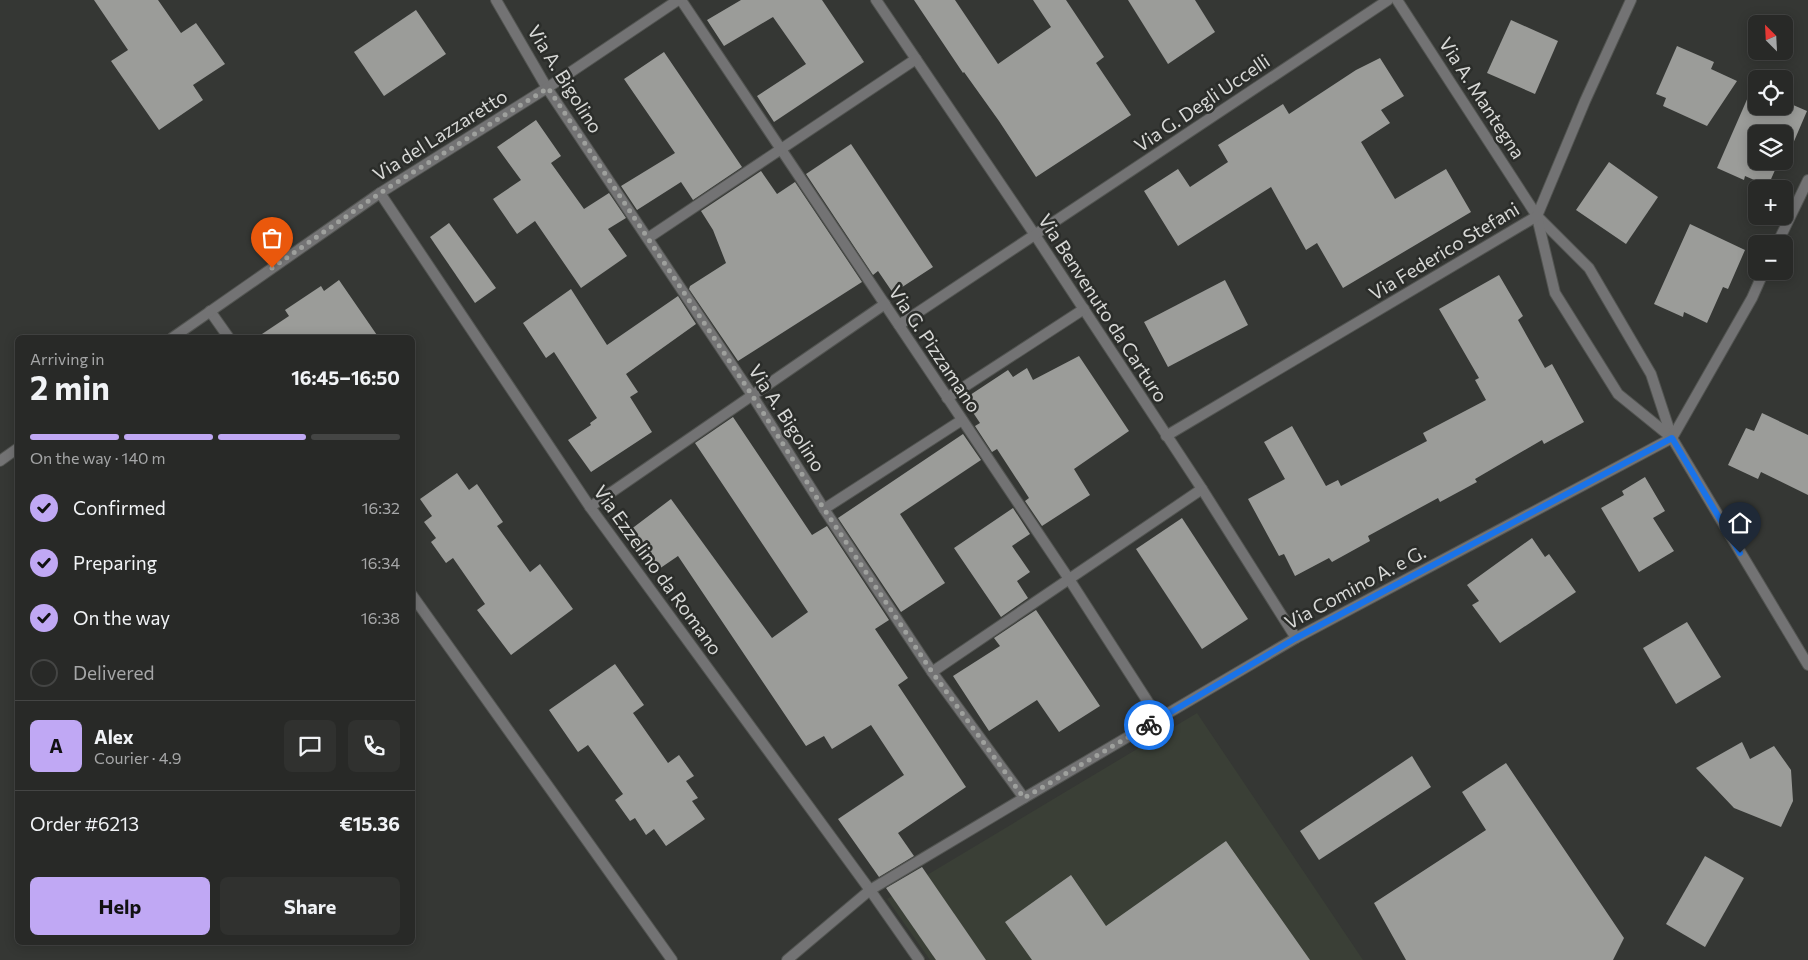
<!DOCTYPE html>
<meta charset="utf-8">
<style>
body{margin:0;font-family:Commissioner,sans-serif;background:#30312f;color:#f1f3f6;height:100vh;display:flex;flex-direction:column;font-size:19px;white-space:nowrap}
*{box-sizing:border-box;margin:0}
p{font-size:16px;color:#a5a6a7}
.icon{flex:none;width:28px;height:28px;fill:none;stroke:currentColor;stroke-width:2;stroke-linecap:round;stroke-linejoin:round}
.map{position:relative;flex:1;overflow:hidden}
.details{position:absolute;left:15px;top:335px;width:400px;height:610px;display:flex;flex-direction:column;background:#282927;border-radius:8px;box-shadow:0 2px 12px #0003,0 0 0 1px #444544}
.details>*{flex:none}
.needle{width:32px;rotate:336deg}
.fabs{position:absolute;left:1748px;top:15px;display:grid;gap:10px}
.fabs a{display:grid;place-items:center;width:45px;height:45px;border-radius:8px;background:#282927;box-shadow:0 2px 12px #0003,0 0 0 1px #444544;font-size:25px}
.pin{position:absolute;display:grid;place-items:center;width:42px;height:42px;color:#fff;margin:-51px -21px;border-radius:50% 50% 50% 0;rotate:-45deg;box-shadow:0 0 5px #0007}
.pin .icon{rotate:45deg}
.courier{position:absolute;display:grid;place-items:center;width:50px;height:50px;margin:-25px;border:4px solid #1a73e8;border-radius:50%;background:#fff;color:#222;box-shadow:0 1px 6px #0007}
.head em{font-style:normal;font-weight:700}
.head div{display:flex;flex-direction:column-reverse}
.head{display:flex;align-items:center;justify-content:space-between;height:85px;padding:0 15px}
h1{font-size:32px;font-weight:700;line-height:38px}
.bar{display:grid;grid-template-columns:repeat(4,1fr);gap:8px 5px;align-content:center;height:60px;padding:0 15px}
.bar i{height:6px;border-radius:4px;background:#444544}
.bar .on{background:#c0a8f4}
.bar p{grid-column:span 4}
.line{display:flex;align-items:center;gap:12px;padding:0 15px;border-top:1px solid #444544}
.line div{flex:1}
.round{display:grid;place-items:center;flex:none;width:52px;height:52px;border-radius:8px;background:#30312f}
ol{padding:0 15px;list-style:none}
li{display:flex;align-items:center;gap:15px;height:55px}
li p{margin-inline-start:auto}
li .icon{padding:5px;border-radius:50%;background:#c0a8f4;color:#111;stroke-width:4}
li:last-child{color:#a5a6a7}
li i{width:28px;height:28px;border:2px solid #444544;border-radius:50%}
.cta{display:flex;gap:10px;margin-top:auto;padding:10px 15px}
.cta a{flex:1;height:58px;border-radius:8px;background:#c0a8f4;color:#111;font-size:20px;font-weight:700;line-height:58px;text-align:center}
.cta a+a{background:#30312f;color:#f1f3f6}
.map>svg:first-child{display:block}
.built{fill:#3a3f36}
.building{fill:#9b9c99}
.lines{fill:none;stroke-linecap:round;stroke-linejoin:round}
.minor-casing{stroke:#525451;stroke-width:12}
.minor{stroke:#737374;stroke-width:10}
.done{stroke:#9ea09d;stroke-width:5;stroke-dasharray:0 9}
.route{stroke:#1a73e8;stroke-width:6}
.labels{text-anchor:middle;stroke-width:5;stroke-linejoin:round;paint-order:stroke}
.street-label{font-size:19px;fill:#d7d8d6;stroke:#2b2d2a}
</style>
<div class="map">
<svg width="1808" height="960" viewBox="0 0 1808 960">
<rect width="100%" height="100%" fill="#353734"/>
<path class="built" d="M1197 713 1363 960H930L887 899Z"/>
<g class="building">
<path d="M94 0H158L181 33 196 23 225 64 193 85 203 100 159 130 111 61 128 50Z"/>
<path d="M741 0H822L864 62 774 122 757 96 806 64 773 17 724 46 707 20Z"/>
<path d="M914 0H955L998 64 1051 27 1033 0H1066L1104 57 1096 63 1131 115 1036 177 999 121 964 72 963 73Z"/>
<path d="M1128 0H1195L1215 32 1168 64Z"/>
<path d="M416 10 446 54 384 96 354 52Z"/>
<path d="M1511 20 1558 41 1535 94 1487 73Z"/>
<path d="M1677 46 1714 62 1711 69 1737 81 1707 126 1663 106 1666 98 1656 94Z"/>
<path d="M664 52 742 167 693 200 681 182 637 210 621 186 675 153 624 79Z"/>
<path d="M1380 58 1404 96 1381 110 1390 123 1361 142 1395 199 1446 169 1471 212 1343 288 1317 243 1306 250 1271 187 1178 246 1144 191 1178 169 1190 187 1228 162 1218 145 1283 104 1289 114 1356 70Z"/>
<path d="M1752 88 1756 89V106H1784V101L1807 111 1789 153 1784 150V134H1756V161H1779L1768 186 1745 176 1744 180 1717 168Z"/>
<path d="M536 120 561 156 551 163 584 209 609 193 626 218 608 229 627 256 581 288 535 221 517 234 493 199 521 180 497 147Z"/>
<path d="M851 144 933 267 893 293 878 271 873 275 806 174Z"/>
<path d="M1609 162 1658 197 1626 244 1576 210Z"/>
<path d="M761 171 777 194 795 182 862 282 738 361 689 289 690 286 726 263 713 230 701 211Z"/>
<path d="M449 223 496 288 475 303 430 237Z"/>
<path d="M1690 224 1745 250 1728 289 1723 287 1707 323 1684 312 1683 317 1654 304Z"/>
<path d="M1499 275 1523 316 1518 320 1545 368 1552 364 1584 422 1544 444 1542 440 1475 479 1477 482 1440 502 1438 498 1368 536 1370 541 1332 562 1329 558 1295 576 1284 554 1279 556 1248 499 1285 479 1264 442 1292 426 1326 486 1338 480 1341 486 1427 441 1423 433 1486 400 1475 380 1479 378 1439 309Z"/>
<path d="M339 280 379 338H256L289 316 285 310 321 286 324 291Z"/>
<path d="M1225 280 1248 325 1168 367 1144 322Z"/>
<path d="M571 289 607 345 678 296 696 324 626 374 638 392 630 397 652 432 591 472 568 440 591 425 590 423 597 418 554 352 546 358 523 323Z"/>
<path d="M1079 356 1129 431 1074 469 1090 495 1042 526 1025 501 1029 498 997 449 992 452 975 426 980 423 964 399 1008 370 1013 377 1027 368 1033 380Z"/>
<path d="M1762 413 1808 435V495L1761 472 1758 479 1728 465 1746 428 1754 431Z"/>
<path d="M733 417 812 535 827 526 889 620 875 629 908 678 898 685 966 787 898 833 914 856 879 877 838 819 904 775 871 725 832 749 824 736 806 746 678 556 659 569 630 530 671 499 772 638 808 612 695 443Z"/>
<path d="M963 434 981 460 900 514 945 583 901 612 838 518Z"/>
<path d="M457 473 469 490 477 484 503 522 497 526 530 572 540 564 573 609 511 655 477 610 485 604 453 558 446 563 431 542 436 538 424 522 432 516 420 499Z"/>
<path d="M1645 477 1665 511 1653 518 1674 551 1639 572 1601 508 1624 495 1622 491Z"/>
<path d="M1013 508 1030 534 1012 546 1030 572 1017 581 1028 598 1001 617 954 548Z"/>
<path d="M1182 518 1248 619 1202 649 1136 549Z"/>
<path d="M1532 538 1545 557 1549 554 1576 592 1500 643 1472 605 1479 601 1467 585Z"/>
<path d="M1036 610 1100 706 1059 732 1037 700 989 731 953 676 1000 646 994 638Z"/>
<path d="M1687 622 1721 677 1676 704 1643 648Z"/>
<path d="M615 664 644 705 633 713 668 763 679 755 694 776 686 781 698 798 692 801 705 819 666 846 654 829 646 835 635 818 630 821 615 800 623 794 588 745 578 752 549 710Z"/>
<path d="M1742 742 1750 759 1774 746 1791 770 1793 801 1781 827 1734 808 1696 768Z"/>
<path d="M1412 756 1431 787 1319 860 1300 831Z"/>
<path d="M1506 763 1624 938 1613 960H1406L1374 903 1486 830 1462 792Z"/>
<path d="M1226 841 1310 960H1032L1005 922 1071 875 1106 926Z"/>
<path d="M1705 856 1744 878 1705 947 1666 924Z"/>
<path d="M922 867 986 960H936L886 888Z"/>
</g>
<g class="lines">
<g class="minor-casing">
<g id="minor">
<path d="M496 0 547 88 752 395 824 509 932 672 1024 798"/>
<path d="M681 0 1069 579 1159 719"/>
<path d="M876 0 1035 235 1202 489 1296 638"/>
<path d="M1397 0 1537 216 1589 268 1651 374 1672 438 1808 665"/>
<path d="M380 193 590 507 870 890 919 960"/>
<path d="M1537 217 1555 293 1618 394 1671 437"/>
<path d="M648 238 916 59"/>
<path d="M1777 244 1808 180"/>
<path d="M210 311 229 338"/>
<path d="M899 325 1388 0"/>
<path d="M172 338 380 193 547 88 678 0"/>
<path d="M947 398 1084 309"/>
<path d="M1166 436 1537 216 1585 101 1631 0"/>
<path d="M0 461 18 448"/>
<path d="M590 507 885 304"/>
<path d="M824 509 962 420"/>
<path d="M412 595 672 960"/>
<path d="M932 672 1202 489"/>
<path d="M787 960 870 890 1024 798 1296 638 1672 438 1752 298 1764 271"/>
</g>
</g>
<use href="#minor" class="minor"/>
</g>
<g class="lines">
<path class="done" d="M272 268 380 193 548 88 752 395 824 509 932 672 1024 798 1149 725"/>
<path class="route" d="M1149 725 1296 638 1672 438 1740 553"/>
</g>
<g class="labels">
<g class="street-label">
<text transform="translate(565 79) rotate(58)" y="7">Via A. Bigolino</text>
<text transform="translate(1482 98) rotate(57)" y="7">Via A. Mantegna</text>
<text transform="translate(1202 103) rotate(-34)" y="7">Via G. Degli Uccelli</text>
<text transform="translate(440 135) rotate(-32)" y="7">Via del Lazzaretto</text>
<text transform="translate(1444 251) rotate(-31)" y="7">Via Federico Stefani</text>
<text transform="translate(1103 308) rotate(57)" y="7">Via Benvenuto da Carturo</text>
<text transform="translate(935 349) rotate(56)" y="7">Via G. Pizzamano</text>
<text transform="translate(787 418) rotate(57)" y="7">Via A. Bigolino</text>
<text transform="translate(658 570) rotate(54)" y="7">Via Ezzelino da Romano</text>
<text transform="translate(1355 587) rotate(-28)" y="7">Via Comino A. e G.</text>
</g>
</g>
</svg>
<div class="fabs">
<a><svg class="needle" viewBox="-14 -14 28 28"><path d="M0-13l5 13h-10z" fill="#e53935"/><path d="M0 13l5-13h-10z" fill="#a5a6a7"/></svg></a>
<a><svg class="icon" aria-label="locate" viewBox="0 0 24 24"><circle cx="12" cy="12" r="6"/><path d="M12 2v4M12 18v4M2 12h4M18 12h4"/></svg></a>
<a><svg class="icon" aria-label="layers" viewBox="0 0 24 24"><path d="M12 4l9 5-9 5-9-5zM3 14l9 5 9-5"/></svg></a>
<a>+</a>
<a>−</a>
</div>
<div class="pin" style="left:272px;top:268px;background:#ea580c"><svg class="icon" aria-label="bag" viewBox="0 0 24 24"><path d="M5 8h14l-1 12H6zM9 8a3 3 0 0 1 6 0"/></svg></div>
<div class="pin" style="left:1740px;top:553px;background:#1f2937"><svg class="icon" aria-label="home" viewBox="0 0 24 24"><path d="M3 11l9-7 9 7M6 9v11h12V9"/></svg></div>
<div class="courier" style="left:1149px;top:725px"><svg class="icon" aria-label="bike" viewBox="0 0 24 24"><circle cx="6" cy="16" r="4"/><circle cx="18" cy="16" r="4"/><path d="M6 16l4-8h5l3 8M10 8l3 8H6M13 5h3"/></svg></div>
<section class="details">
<div class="head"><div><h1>2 min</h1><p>Arriving in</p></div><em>16:45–16:50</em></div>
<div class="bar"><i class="on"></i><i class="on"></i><i class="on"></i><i></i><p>On the way · 140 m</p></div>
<ol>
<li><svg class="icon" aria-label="check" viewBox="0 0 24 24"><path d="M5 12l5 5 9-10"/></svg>Confirmed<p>16:32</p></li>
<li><svg class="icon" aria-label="check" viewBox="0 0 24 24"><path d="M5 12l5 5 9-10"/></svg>Preparing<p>16:34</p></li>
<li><svg class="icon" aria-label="check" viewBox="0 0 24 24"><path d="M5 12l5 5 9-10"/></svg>On the way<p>16:38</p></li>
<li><i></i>Delivered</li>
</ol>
<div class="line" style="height:90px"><b class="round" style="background:#c0a8f4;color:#111">A</b><div><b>Alex</b><p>Courier · 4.9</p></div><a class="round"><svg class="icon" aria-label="chat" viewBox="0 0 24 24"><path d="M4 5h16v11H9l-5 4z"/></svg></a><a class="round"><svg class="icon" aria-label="phone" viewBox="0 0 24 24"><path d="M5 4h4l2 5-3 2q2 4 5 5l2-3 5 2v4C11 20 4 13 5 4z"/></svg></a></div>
<div class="line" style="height:65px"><div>Order #6213</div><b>€15.36</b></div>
<div class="cta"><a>Help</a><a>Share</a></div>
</section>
</div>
